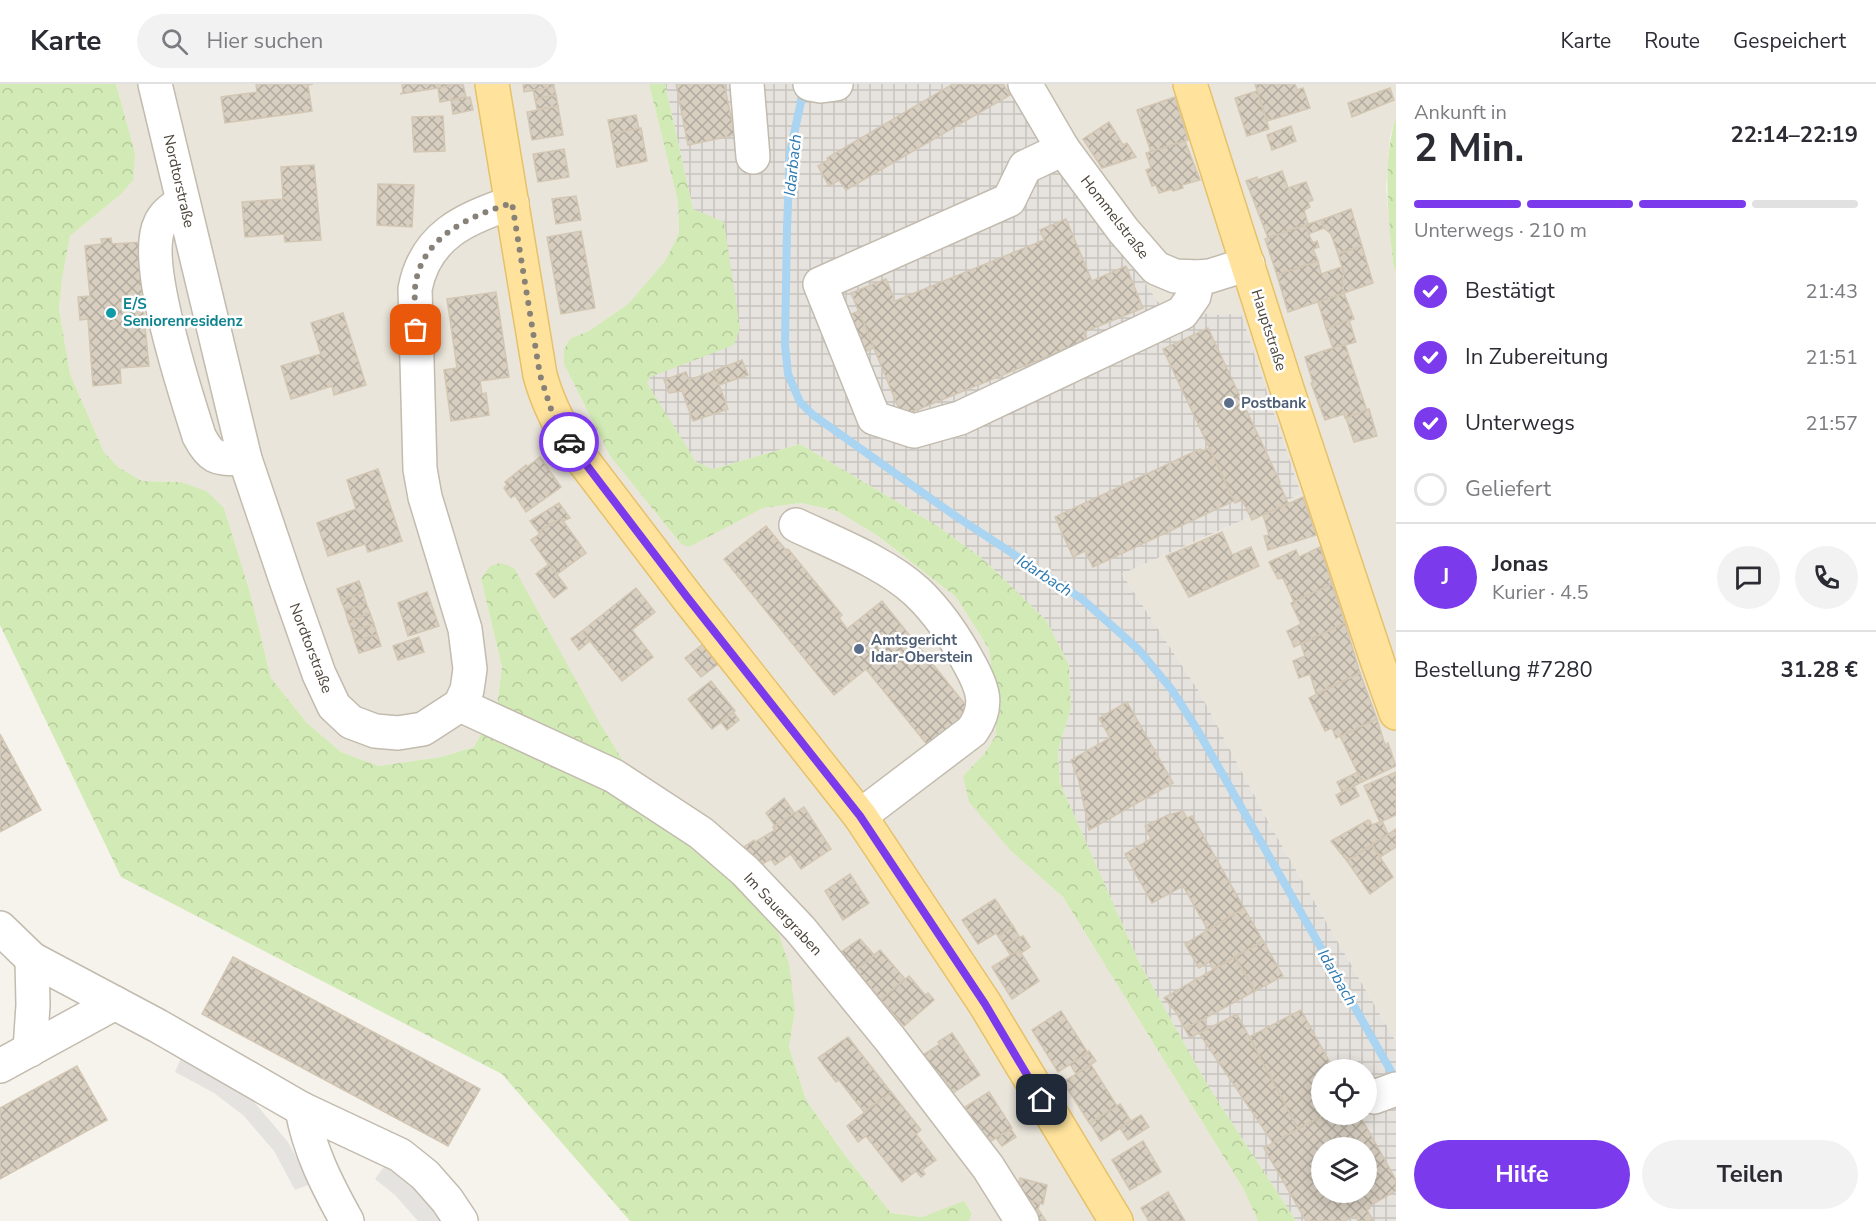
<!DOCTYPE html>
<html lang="de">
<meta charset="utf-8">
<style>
body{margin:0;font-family:"Nunito Sans",sans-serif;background:#f2f2f3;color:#2b2b33;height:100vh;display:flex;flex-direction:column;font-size:22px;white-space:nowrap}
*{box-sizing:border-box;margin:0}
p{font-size:20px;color:#7c7c81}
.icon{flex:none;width:33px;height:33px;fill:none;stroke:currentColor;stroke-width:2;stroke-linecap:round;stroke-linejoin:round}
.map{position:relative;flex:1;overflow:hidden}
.panel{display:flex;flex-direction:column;background:#fff;width:480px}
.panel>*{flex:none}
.fabs{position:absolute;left:1311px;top:975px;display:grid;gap:12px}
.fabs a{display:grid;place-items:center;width:66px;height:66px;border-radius:50%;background:#fff;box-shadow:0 3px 15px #0003;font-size:30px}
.pin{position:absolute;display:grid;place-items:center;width:51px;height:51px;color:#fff;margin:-26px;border-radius:12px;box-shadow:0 3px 9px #0006}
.courier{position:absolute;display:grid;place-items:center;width:60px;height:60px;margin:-30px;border:4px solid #7c3aed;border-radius:50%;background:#fff;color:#222;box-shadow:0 2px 8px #0007}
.head em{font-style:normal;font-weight:700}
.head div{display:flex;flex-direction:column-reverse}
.head{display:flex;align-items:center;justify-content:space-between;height:102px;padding:0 18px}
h1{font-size:39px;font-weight:700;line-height:45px}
.bar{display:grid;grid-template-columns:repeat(4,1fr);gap:9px 6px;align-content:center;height:72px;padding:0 18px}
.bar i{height:8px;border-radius:4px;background:#e1e1e2}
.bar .active{background:#7c3aed}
.bar p{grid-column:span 4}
.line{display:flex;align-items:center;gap:15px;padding:0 18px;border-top:2px solid #e1e1e2}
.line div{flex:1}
.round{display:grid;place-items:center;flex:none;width:63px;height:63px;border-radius:32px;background:#f2f2f3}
ol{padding:0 18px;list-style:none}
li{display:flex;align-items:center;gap:18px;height:66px}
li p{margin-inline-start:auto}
li .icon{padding:6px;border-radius:50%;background:#7c3aed;color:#fff;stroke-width:4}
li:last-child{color:#7c7c81}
li i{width:33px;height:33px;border:3px solid #e1e1e2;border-radius:50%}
.button{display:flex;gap:12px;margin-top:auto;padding:12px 18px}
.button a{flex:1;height:69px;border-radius:36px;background:#7c3aed;color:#fff;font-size:24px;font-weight:700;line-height:69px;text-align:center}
.button a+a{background:#f2f2f3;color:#2b2b33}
header{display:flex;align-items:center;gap:36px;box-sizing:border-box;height:84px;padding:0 30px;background:#fff;border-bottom:2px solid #e1e1e2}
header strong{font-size:28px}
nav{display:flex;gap:33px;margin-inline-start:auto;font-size:21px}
.search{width:420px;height:54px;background:#f2f2f3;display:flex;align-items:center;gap:15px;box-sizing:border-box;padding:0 21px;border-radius:33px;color:#7c7c81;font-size:22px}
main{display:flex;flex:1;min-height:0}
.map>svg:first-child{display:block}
.residential{fill:#eae5da}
.industrial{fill:url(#industrial-grid);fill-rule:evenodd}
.forest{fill:url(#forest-crowns)}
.parking{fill:#e5e3e0}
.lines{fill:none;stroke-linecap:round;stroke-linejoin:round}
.stream{stroke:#a9d4f2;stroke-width:8}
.building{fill:url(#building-cross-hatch);stroke:#d3c7b4;stroke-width:1.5;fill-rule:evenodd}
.minor-casing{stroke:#c2bbae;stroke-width:36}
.major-casing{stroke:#e6c16a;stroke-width:36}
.minor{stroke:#fff;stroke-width:33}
.major{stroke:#ffe39c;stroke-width:33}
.done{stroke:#878178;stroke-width:6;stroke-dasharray:0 10.8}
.route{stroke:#7c3aed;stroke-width:8}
.culture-dot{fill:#0f9aa8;stroke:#fff;stroke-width:2}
.service-dot{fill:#5c6f8a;stroke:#fff;stroke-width:2}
.labels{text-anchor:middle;stroke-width:5;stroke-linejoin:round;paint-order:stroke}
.street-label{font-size:15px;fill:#4b4439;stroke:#fff}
.culture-label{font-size:15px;font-weight:bold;fill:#0d838f;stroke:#fff;text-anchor:start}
.service-label{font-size:15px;font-weight:bold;fill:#4e5e75;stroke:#fff;text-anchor:start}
.water-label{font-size:16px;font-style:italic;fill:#2e7ab2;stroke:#fff}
</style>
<header>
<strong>Karte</strong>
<div class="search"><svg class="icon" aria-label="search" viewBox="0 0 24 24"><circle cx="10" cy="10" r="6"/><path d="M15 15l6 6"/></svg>Hier suchen</div>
<nav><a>Karte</a><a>Route</a><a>Gespeichert</a></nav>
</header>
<main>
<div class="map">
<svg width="1396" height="1137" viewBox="0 0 1396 1137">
<defs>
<pattern id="industrial-grid" width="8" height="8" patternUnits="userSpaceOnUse" patternTransform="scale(1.5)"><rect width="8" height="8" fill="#e6e2dd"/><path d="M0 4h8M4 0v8" fill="none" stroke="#c7c3be"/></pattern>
<pattern id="forest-crowns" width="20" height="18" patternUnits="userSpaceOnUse" patternTransform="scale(1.5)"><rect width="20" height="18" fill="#d2eab5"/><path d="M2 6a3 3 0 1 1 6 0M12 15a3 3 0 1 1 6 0" fill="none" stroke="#b6ca9c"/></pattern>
<pattern id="building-cross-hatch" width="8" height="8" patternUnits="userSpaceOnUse" patternTransform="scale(1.5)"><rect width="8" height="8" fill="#d8cfc1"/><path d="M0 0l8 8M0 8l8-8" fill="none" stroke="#b1aa9e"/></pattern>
</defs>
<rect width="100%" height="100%" fill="#f6f3ec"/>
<g class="residential">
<path d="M116 0H649L678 118 679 149 665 177 628 220 589 247 571 254 564 280 610 372 681 460 689 462 763 424 801 419 837 427 878 452 956 513 989 565 994 606 996 651 984 670 963 692 1011 767 1063 813 1243 1104 1258 1137H969L972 1128 964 1118 922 1133 891 1129 844 1070 806 1016 789 963 795 927 628 685 598 636 481 495 502 583 497 621 474 663 441 673 379 682 341 668 307 639 271 594 249 505 224 424 181 398 142 397 118 383 104 368 70 290 59 225 62 195 70 152 120 111 135 69Z"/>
<path d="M1011 0H1396V32L1390 53 1386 104 1393 179 1396 189V958L1270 741 1200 609 1122 490 1301 410 1241 231H1212L1158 218Z"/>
</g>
<path class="industrial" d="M665 0H1011L1158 218 1212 231 1241 230 1301 410 1122 490 1200 609 1270 741 1396 958V1137H1296L1208 1002 1139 878 1060 699 1058 667 1071 624 1069 581 1046 536 983 475 936 441 800 360 713 385 696 378 646 299 650 293 693 125ZM1322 986H1366V1030H1322ZM1322 1064H1366V1108H1322Z"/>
<g class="forest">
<path d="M0 0H116L135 69 133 96 120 111 70 152 62 195 59 225 70 290 104 368 118 383 142 397 181 398 206 407 224 424 249 505 271 594 307 639 341 668 379 682 441 673 474 663 497 621 502 583 481 495 490 482 501 479 514 484 598 636 628 685 773 834 789 880 795 927 789 963 806 1016 844 1070 891 1129 922 1133 964 1117 972 1129 969 1137H630L502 990 121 793 0 541Z"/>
<path d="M649 0H665L693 125 724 138 740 244 734 261 650 293 647 299 696 378 713 385 800 360 936 441 983 475 1046 536 1069 581 1071 624 1058 667 1060 699 1139 878 1208 1002 1296 1137H1258L1243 1104 1063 813 1011 767 969 718 963 692 984 670 996 651 994 606 989 565 956 513 878 452 837 427 801 419 763 424 689 463 681 460 610 372 564 280V265L571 254 589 247 628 220 665 177 679 149 678 118Z"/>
<path d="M1396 32V189L1393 179C1388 130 1382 80 1396 32Z"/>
</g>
<g class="parking">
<path d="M182 972 245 1009 255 1019 288 1058 311 1100 295 1106 274 1067 244 1032 214 1009 175 988Z"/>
<path d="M389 1076 447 1137H418L395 1111 375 1095Z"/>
</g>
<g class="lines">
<path class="stream" d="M804 4 790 68 787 144 785 261 788 290 800 318 813 331 954 431 1082 515 1139 566 1172 606 1198 647 1396 996"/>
</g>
<g class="building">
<path d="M256 0H313L308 1 312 27 225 39 221 13 257 8Z"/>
<path d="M402 0H450V2L400 10 403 9Z"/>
<path d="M450 0H463L466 13 440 18 438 4 450 2Z"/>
<path d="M523 0H554V3L524 8Z"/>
<path d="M676 0H724L735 51 688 61Z"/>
<path d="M953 0H1003L1010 11 846 106 839 96 829 102 818 82 828 76 827 74Z"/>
<path d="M1255 0H1295L1297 6 1303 4 1310 24 1267 37Z"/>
<path d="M554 3 556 11 535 15 533 6Z"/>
<path d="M1390 4 1394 16 1352 33 1348 19Z"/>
<path d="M1257 7 1269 45 1247 52 1235 14Z"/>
<path d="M556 11 558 22 537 25 535 15Z"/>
<path d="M470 13 473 26 453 30 451 16Z"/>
<path d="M1175 13 1188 56 1151 68 1137 26Z"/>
<path d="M558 22 563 51 532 56 527 28Z"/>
<path d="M636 31 639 45 611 50 608 36Z"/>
<path d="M443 32 445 67 414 68 412 33Z"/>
<path d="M1109 38 1123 61 1127 59 1136 73 1102 84 1083 55Z"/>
<path d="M1291 42 1296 57 1272 66 1267 51Z"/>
<path d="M641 44 647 77 617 83 611 50Z"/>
<path d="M1185 57 1200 96 1182 101 1183 104 1173 107 1172 105 1159 109 1156 101 1152 102 1146 86 1151 84 1146 69Z"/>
<path d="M564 65 569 93 538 98 533 70Z"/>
<path d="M314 81 321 156 285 158 284 150 245 153 242 118 283 115 281 83Z"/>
<path d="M1282 87 1288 104 1306 98 1313 116 1308 118 1310 123 1304 126 1308 140 1268 154 1246 97 1257 93V96Z"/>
<path d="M378 100 414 101 412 143 377 141Z"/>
<path d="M576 112 581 136 556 140 552 115Z"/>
<path d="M1351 125 1362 162 1338 170 1331 150 1324 144 1321 136Z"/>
<path d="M1066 135 1092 197 1126 182 1143 224 1084 248 1087 256 1086 257 902 332 851 209 886 195 895 217 1044 156 1040 146Z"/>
<path d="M1321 136 1324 144 1308 150 1305 141Z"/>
<path d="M1305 141 1310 153 1313 159 1317 157 1319 163 1313 165 1318 177 1277 191 1265 155Z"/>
<path d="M581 147 595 224 561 230 547 153Z"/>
<path d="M111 154 112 160 143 158 146 212H142L149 282 120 284 121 299 93 302 88 235 80 236 78 213 90 212 85 162 102 160 101 155Z"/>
<path d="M1362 162 1373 199 1344 209 1342 198 1344 189 1338 170Z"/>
<path d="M1318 177 1321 190 1342 183 1344 189 1342 198 1344 209 1288 228 1277 191Z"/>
<path d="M496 208 509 293 480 297 482 310 486 309 489 331 451 337 444 286 457 284 447 215Z"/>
<path d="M1344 209 1354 235 1326 244 1318 218Z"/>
<path d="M859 227 874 264 852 273 837 236Z"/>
<path d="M343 229 366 301 334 311 332 302 291 315 281 282 321 270 311 239Z"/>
<path d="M1349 236 1356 258 1333 264 1326 244Z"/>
<path d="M1208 244 1280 398 1279 399 1288 419 1252 436 1242 416 1235 419 1163 265Z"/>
<path d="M1345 260 1367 327 1345 334 1344 330 1325 336 1311 299H1313L1305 273Z"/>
<path d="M742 276 748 291 719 301 714 287Z"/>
<path d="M714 287 728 325 693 337 682 307 669 309 664 296 686 288 689 296Z"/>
<path d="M1369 325 1377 352 1354 358 1346 334Z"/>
<path d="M1209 364 1234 417 1093 483 1085 467 1073 473 1055 433 1200 365 1201 368Z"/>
<path d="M540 373 561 403 526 428 515 411 511 414 504 404 507 401 505 398 526 381 527 383Z"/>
<path d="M378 385 402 457 368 468 365 460 328 472 317 439 356 425 347 396Z"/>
<path d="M1303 413 1316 451 1268 466 1264 452 1269 451 1263 431Z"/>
<path d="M559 419 570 434 563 437 561 434 551 442 550 440 540 447V450L530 437Z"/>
<path d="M561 434 586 469 556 491 531 456 541 449 540 447Z"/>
<path d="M766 442 786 466 788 465 842 531 839 534 847 545 882 517 972 629 929 663 866 585 834 611 724 475Z"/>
<path d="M1222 448 1232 471 1251 463 1259 482 1189 513 1166 472Z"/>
<path d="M1320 463 1332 500 1294 518 1283 494 1278 495 1269 478 1296 466 1299 473Z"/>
<path d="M549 480 567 504 554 514 536 490Z"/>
<path d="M359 497 363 508 341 516 337 505Z"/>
<path d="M1332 500 1345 539 1294 563 1287 547 1301 540 1291 519Z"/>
<path d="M636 504 655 528 632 546 653 573 622 597 582 547Z"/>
<path d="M363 508 366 519 345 526 341 516Z"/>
<path d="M427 508 439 542 408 552 398 519Z"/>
<path d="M366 519 370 529 348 537 345 526Z"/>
<path d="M370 529 374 540 352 547 348 537Z"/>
<path d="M1345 539 1360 589 1316 610 1310 590 1299 594 1293 577 1305 572 1301 560Z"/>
<path d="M374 540 377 550 355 558 352 547Z"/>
<path d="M582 547 590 557 579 566 571 555Z"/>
<path d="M377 550 381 562 359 569 355 558Z"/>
<path d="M419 553 424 568 398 576 393 562Z"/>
<path d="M703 560 718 580 701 593 685 574Z"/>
<path d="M1360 589 1377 635 1336 654 1332 644 1325 647 1309 614Z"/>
<path d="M711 597 735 627 712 645 688 615Z"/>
<path d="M1127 618 1173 699 1089 746 1079 697 1071 676 1110 654 1099 634Z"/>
<path d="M733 628 739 636 727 646 721 638Z"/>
<path d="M1377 635 1385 661 1388 659 1396 682 1362 698 1340 652Z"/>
<path d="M0 650 41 726 0 748Z"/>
<path d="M1358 688 1362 698 1342 708 1337 698Z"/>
<path d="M1396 688V731L1380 738 1364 702Z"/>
<path d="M1354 702 1359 712 1341 721 1336 711Z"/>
<path d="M784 714 795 730 775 742 766 729Z"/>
<path d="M804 723 831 765 801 785 791 770 775 781 771 775 757 783 744 763 754 756 755 758 775 746 773 743Z"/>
<path d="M1183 727 1187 734 1192 732 1244 824 1208 846 1183 802 1152 819 1125 770 1151 755 1145 742 1168 731Z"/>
<path d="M1368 736 1370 737 1372 741 1382 737 1388 750 1347 777 1331 757Z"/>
<path d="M1396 745V763L1380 773 1372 761Z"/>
<path d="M1372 761 1393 793 1370 810 1347 777Z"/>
<path d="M850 790 869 819 843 836 825 807Z"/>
<path d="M995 815 1013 842 998 852 996 849 978 860 962 836Z"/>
<path d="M1244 824 1263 857 1213 885 1209 878 1199 884 1185 860Z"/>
<path d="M1013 842 1020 854 1004 861 998 852Z"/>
<path d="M1023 852 1030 863 1021 869 1019 866 1011 872 1004 861Z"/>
<path d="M860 855 874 871 856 886 841 868Z"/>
<path d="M1263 857 1283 892 1255 907 1235 873Z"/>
<path d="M880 866 905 895 881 916 856 886Z"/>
<path d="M1019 866 1039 897 1012 915 992 883Z"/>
<path d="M233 873 480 1005 448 1062 202 930Z"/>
<path d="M1235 873 1255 907 1185 945 1176 928 1164 914Z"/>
<path d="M909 892 925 911 928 909 934 916 904 942 881 916Z"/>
<path d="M1301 926 1334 986H1322V1030H1326L1298 1045 1249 953Z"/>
<path d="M1061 927 1088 969 1058 988 1032 946Z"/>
<path d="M1237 930 1298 1045 1273 1059 1199 949Z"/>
<path d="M1203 935 1208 944 1190 954 1185 945Z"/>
<path d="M952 949 980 991 953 1009 944 994 940 997 923 971 940 960 938 958Z"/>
<path d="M848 953 891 1008 864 1028 839 996 836 998 818 974Z"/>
<path d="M1089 967 1096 977 1076 990 1070 980 1088 969Z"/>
<path d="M1091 981 1117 1022 1090 1040 1063 998Z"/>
<path d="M77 982 107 1036 0 1095V1024Z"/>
<path d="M891 1008 921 1046 916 1050 936 1076 922 1086 925 1090 921 1093 916 1087 902 1098 866 1052 858 1058 847 1042Z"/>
<path d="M989 1008 1012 1044 988 1059 965 1023Z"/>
<path d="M1120 1020 1131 1037 1101 1057 1090 1039Z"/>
<path d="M1326 1030H1359L1396 1096V1107L1369 1122 1370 1124 1367 1126 1373 1136 1371 1137H1358L1355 1131 1345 1137H1306L1264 1064ZM1322 1064H1366V1108H1322Z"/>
<path d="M1141 1031 1149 1043 1128 1056 1120 1044Z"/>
<path d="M1011 1045 1016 1053 1002 1062 996 1054Z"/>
<path d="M1143 1057 1161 1088 1130 1106 1112 1076Z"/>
<path d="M1020 1094 1047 1101 1043 1120 1020 1114 1016 1108Z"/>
<path d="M1168 1108 1185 1137H1149L1141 1124Z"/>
<path d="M1020 1114 1040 1119 1038 1125 1046 1137H1034Z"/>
</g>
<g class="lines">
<g class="minor-casing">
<g id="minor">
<path d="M155 0 245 375 287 499 319 590 334 622 351 638 375 647 398 649 423 645 460 621 467 606 470 585 465 545 425 413 420 385 415 205C425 152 465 134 512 119"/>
<path d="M747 0 753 73"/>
<path d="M810 0 821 2 836 0"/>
<path d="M1025 0 1063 65 1123 146 1156 184 1175 192 1198 193 1210 192 1248 180"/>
<path d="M1063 65 1025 83 1009 116 820 200 874 334 914 347 960 334 1182 229 1194 212 1198 193"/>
<path d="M183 118C174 123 164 130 160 140 141 177 186 310 199 352 212 377 218 374 245 375"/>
<path d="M796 441C834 459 886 479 917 508 938 528 955 553 969 579 983 604 990 622 972 647L860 732"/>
<path d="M460 621 614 692 701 749 745 787 800 845 890 955 988 1083 1022 1137"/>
<path d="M0 844 32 875 158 942 302 1025 400 1071 425 1091 447 1116 461 1137"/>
<path d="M30 966 33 921 32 875"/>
<path d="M0 982 115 919"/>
<path d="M1374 1013 1396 1005"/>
<path d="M302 1025C309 1066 327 1101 347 1137"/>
</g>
</g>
<g class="major-casing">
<g id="major">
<path d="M492 0 540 291C547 317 558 339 572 362L687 513 860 732 985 920 1116 1137"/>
<path d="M1190 0 1288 308 1378 579 1396 629"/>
</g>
</g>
<use href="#minor" class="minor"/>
<use href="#major" class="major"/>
</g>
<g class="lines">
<path class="done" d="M416 246C416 233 414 218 415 204 420 153 470 132 512 119L540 291 551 325 569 358"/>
<path class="route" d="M569 358 687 513 860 732 985 920 1042 1016"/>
</g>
<circle class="culture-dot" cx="111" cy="229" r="6"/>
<g class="service-dot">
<circle cx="1229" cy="319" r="6"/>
<circle cx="859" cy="565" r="6"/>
</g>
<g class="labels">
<g class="street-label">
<text transform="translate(179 97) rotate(77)" y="5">Nordtorstraße</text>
<text transform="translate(1115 133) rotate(52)" y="5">Hommelstraße</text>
<text transform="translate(1269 246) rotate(72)" y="5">Hauptstraße</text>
<text transform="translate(311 564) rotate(69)" y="5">Nordtorstraße</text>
<text transform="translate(783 830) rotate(47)" y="5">Im Sauergraben</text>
</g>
<g class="culture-label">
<text x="123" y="225">E/S<tspan x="123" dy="17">Seniorenresidenz</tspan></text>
</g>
<g class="service-label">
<text x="1241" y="324">Postbank</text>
<text x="871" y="561">Amtsgericht<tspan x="871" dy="17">Idar-Oberstein</tspan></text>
</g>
<g class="water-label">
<text transform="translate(792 81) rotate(-84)" y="6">Idarbach</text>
<text transform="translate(1045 491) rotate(33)" y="6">Idarbach</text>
<text transform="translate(1338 893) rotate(60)" y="6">Idarbach</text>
</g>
</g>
</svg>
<div class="fabs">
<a><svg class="icon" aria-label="locate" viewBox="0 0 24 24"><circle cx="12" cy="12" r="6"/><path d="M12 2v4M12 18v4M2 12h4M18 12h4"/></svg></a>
<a><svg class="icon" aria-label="layers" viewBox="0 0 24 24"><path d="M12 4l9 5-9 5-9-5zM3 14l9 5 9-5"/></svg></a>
</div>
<div class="pin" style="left:416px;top:246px;background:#ea580c"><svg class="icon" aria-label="bag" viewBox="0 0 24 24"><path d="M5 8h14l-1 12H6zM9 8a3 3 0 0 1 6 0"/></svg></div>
<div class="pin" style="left:1042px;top:1016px;background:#1f2937"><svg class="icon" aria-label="home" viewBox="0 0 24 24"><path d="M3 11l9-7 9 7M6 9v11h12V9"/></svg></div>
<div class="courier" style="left:569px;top:358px"><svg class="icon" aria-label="car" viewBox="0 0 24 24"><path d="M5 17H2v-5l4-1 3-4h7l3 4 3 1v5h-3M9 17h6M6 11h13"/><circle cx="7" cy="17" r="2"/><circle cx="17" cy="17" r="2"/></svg></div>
</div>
<section class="panel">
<div class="head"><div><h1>2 Min.</h1><p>Ankunft in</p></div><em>22:14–22:19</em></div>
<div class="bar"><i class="active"></i><i class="active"></i><i class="active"></i><i></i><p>Unterwegs · 210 m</p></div>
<ol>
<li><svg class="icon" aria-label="check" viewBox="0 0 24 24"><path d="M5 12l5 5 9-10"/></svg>Bestätigt<p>21:43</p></li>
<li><svg class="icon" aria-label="check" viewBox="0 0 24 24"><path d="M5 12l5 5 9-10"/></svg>In Zubereitung<p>21:51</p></li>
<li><svg class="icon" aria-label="check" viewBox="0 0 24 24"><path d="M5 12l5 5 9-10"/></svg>Unterwegs<p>21:57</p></li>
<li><i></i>Geliefert</li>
</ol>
<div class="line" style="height:108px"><b class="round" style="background:#7c3aed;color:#fff">J</b><div><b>Jonas</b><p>Kurier · 4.5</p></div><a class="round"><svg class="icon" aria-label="chat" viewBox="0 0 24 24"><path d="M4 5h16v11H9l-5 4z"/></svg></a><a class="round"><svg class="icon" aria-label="phone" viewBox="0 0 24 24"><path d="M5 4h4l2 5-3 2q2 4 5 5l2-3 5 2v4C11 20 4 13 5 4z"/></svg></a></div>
<div class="line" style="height:78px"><div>Bestellung #7280</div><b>31.28 €</b></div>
<div class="button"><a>Hilfe</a><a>Teilen</a></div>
</section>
</main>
